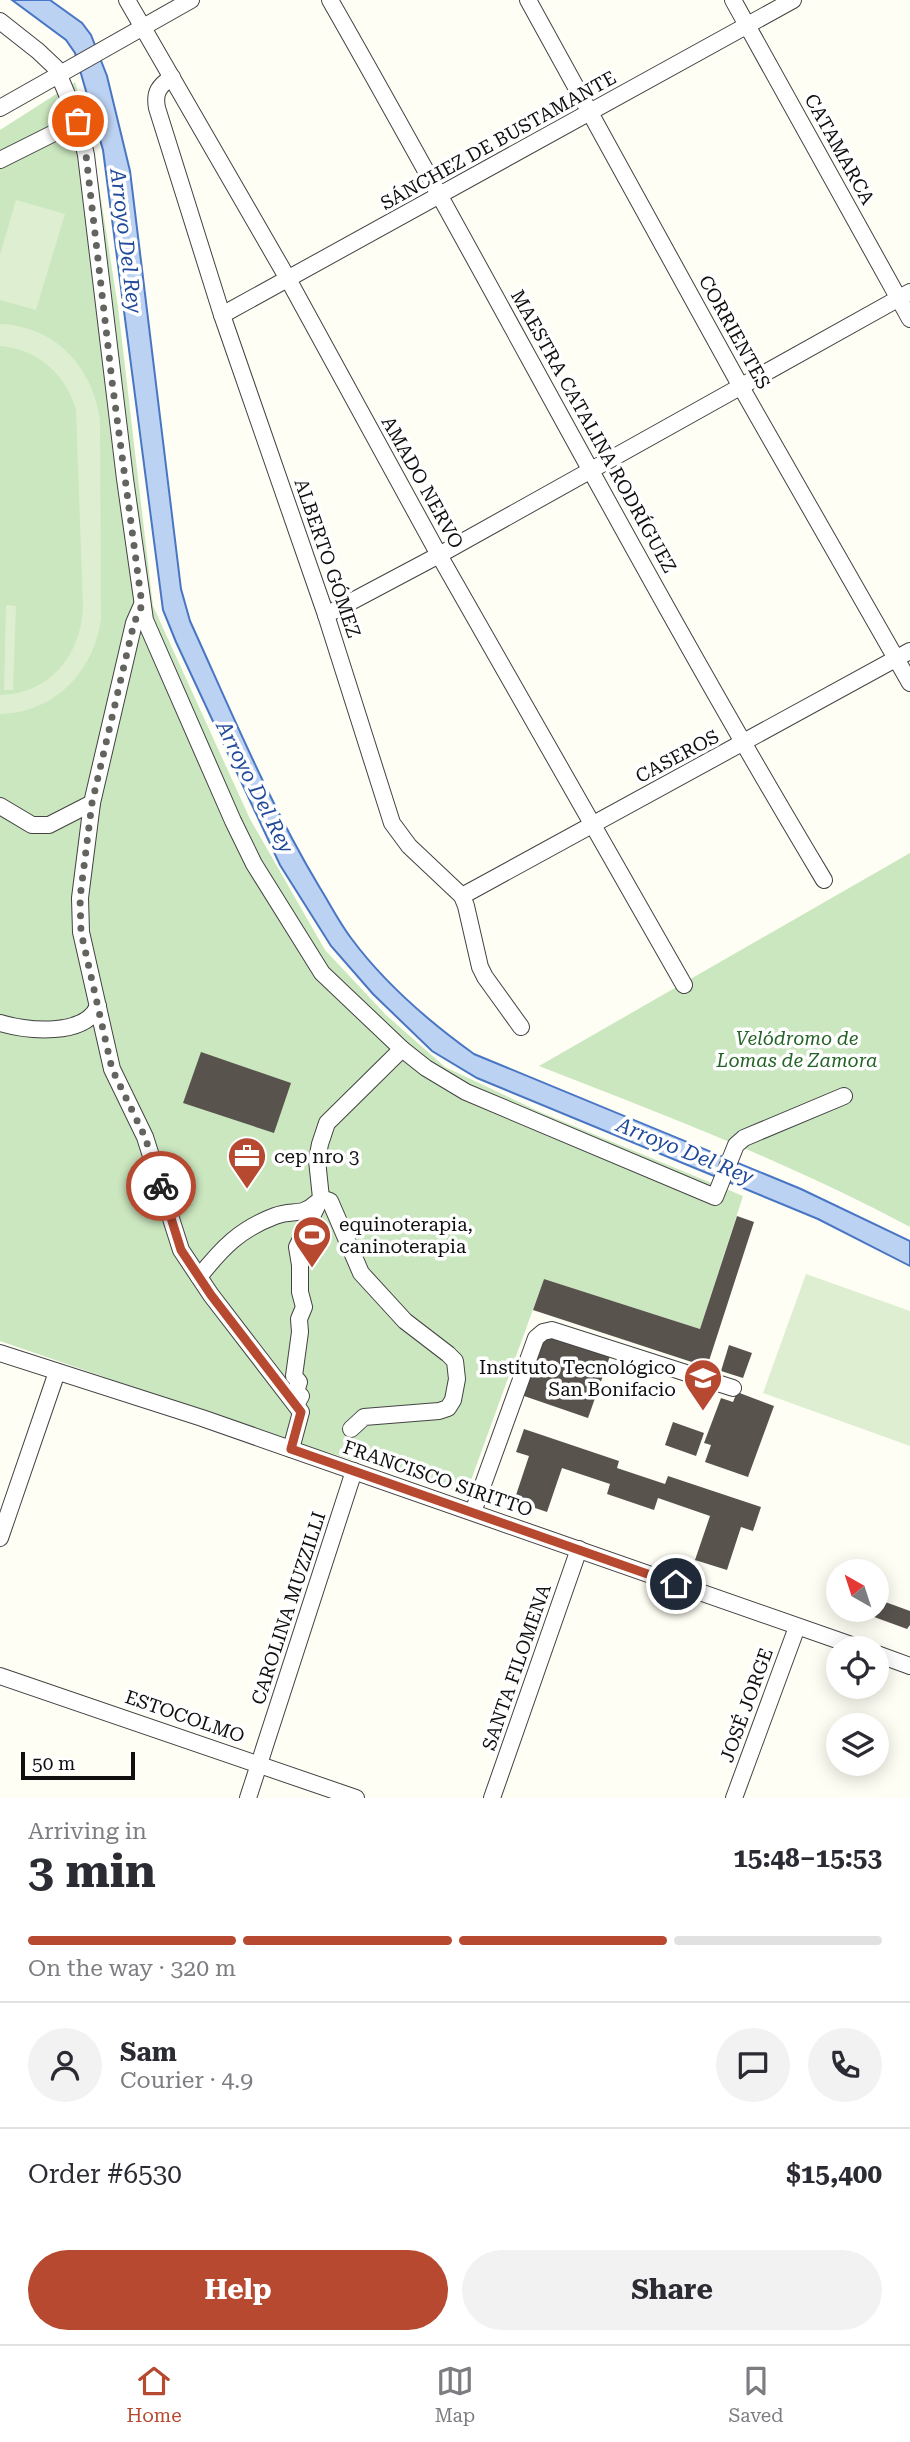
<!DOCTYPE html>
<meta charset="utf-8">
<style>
body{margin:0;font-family:"Roboto Serif",serif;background:#f2f2f3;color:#2b2b33;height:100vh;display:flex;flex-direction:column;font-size:26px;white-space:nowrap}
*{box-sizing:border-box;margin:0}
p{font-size:23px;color:#7c7c81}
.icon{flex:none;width:38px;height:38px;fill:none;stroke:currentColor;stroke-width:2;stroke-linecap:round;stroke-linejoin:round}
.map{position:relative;height:1798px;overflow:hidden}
.details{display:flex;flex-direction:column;background:#fff;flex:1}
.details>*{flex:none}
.needle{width:46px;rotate:321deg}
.buttons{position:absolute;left:826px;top:1559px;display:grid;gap:14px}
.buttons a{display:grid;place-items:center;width:63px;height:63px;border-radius:50%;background:#fff;box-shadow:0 4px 18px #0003;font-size:35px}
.scale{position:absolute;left:21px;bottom:18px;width:114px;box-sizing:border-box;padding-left:7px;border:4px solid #101010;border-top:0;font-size:19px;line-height:24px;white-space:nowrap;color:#101010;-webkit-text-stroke:5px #fff;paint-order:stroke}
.pin{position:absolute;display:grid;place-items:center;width:60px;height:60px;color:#fff;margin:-30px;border:4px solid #fff;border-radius:50%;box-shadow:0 2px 7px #0007}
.courier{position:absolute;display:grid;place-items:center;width:70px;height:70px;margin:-35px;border:5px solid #b74931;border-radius:50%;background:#fff;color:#222;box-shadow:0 2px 9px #0007}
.headline em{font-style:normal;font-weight:700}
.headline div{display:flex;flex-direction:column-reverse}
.headline{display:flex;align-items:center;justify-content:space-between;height:119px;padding:0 28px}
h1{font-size:46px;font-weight:700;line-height:52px}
.bar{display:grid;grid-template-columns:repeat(4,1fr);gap:10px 7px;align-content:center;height:84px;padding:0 28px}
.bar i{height:9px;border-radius:5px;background:#e1e1e2}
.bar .active{background:#b74931}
.bar p{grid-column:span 4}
.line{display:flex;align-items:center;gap:18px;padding:0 28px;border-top:2px solid #e1e1e2}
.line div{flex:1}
.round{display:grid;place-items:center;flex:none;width:74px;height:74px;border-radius:37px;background:#f2f2f3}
.cta{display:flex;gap:14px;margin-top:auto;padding:14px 28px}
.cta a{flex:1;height:80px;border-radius:42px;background:#b74931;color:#fff;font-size:28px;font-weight:700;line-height:80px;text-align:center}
.cta a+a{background:#f2f2f3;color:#2b2b33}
.tab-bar{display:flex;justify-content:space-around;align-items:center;height:98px;border-top:2px solid #e1e1e2;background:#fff;font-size:19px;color:#7c7c81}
.tab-bar a{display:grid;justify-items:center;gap:4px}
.tab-bar .active{color:#b74931}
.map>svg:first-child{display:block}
.green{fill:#cbe7bf}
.pitch{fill:#ddefd0}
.water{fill:#bcd2f2;stroke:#4876c4;stroke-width:2}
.building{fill:#58544d}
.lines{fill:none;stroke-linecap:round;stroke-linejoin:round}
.minor-casing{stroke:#434343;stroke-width:18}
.minor{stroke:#fff;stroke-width:16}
.done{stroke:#636360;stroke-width:7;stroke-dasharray:0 12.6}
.route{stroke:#b74931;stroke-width:9}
.labels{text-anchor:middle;stroke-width:7;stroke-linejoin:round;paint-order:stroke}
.street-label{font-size:19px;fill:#101010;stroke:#fff}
.park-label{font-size:19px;font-style:italic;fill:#246425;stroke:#fff}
.poi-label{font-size:19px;fill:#101010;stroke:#fff;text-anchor:start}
.water-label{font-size:21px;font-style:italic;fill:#214a9a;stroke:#fff}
</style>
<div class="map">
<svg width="910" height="1798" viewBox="0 0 910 1798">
<rect width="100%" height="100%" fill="#fefef4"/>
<g class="green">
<path d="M75 82 90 129 118 307 153 606 250 819 325 950 386 1015 445 1067 540 1112 743 1196 700 1329 544 1279 466 1494 293 1442 0 1341V130Z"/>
<path d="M910 853V1227C791 1163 664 1115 539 1066Z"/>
</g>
<g class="pitch">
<path d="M16 200 65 214 36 310 0 300V255Z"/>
<path d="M0 324C55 326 92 366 100 419L101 619C94 671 55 713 0 714V695C50 694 81 655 83 607L76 409C65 374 38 349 0 346Z"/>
<path d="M6 605 16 606 13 690H4Z"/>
<path d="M806 1274 910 1311V1446L763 1393Z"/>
</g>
<path class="water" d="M12 0H50L82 23 91 35 107 76 130 171 181 589 190 621C231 711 269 803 320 888 330 904 339 922 351 938 385 984 428 1021 474 1054L801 1189 910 1241V1266L818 1219 477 1078 432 1051 373 994 331 946 280 865 176 642 163 610 103 150 75 53 66 40Z"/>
<g class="building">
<path d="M201 1052 291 1083 274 1133 183 1103Z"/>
<path d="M737 1216 754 1222 707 1367 533 1310 544 1279 700 1329Z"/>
<path d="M546 1334 610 1356 588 1418 524 1396Z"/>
<path d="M729 1345 752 1353 743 1378 721 1371Z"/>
<path d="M737 1392 774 1406 748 1477 705 1462 711 1445 704 1443 721 1398 733 1402Z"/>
<path d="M673 1422 704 1433 696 1456 665 1445Z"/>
<path d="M524 1429 619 1461 617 1468 665 1484 668 1476 761 1507 753 1531 741 1527 727 1570 695 1560 710 1516 658 1498 654 1510 607 1494 610 1484 562 1468 547 1512 514 1501 529 1456 516 1452Z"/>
<path d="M877 1599 910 1611V1625L907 1629 855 1610H877Z"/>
</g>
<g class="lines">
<g class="minor-casing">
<g id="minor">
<path d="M127 0 288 279 439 555 684 985"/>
<path d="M330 0C497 292 651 592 824 880"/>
<path d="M528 0 741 387 910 683"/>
<path d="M733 0 910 319"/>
<path d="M0 21 38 51 56 68 78 121 86 155 125 479 145 620 233 821 254 864 322 973 402 1049 426 1068 466 1092 715 1197 736 1145 744 1138 844 1096"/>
<path d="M172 77C159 86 154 92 157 108L222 315 326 615 392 823 409 846 462 896 466 906 480 967 485 977 521 1027"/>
<path d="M0 108 191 0"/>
<path d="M0 160 78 121"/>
<path d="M222 315 793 0"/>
<path d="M326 615 439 555 910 292"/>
<path d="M92 803 80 898 81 932 112 1069 145 1137 181 1250 211 1295 301 1412 291 1449"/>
<path d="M0 806 32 825H49L92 803 134 623 142 605"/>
<path d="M462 896 910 651"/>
<path d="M0 1023C27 1031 85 1037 98 1006"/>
<path d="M321 1198 330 1201 361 1273 405 1321 448 1354 455 1361 457 1379 453 1400 448 1408 439 1411 364 1417 351 1429"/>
<path d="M199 1277C222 1248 240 1229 275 1216 293 1209 301 1217 316 1203"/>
<path d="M0 1353 202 1418 860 1648"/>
<path d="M296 1405 301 1396 296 1392 299 1382 294 1376 300 1332 299 1319 304 1307 300 1292V1265L297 1247 321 1198 317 1160 320 1144 327 1123 402 1049"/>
<path d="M473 1512 536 1338 543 1332 552 1330 733 1388"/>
<path d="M0 1538 57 1372"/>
<path d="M877 1654 910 1666"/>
<path d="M0 1676 356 1798"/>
<path d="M248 1798 354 1471"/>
<path d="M492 1798 579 1549"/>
<path d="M734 1798 797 1627"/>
</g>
</g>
<use href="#minor" class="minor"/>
</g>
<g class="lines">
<path class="done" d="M78 121 86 155 112 381 142 605 134 623 92 803 80 898 81 932 112 1069 145 1137 161 1186"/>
<path class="route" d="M161 1186 181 1250 211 1295 301 1412 291 1449 676 1584"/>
</g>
<defs>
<g id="office-pin" transform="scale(2.0125)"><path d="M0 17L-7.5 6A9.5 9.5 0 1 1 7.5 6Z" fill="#b74931" stroke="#fff"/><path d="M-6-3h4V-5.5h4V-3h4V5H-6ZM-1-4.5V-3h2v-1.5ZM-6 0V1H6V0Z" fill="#fff"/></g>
<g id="stadium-pin" transform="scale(2.0125)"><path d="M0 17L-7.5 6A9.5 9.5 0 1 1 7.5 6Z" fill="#b74931" stroke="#fff"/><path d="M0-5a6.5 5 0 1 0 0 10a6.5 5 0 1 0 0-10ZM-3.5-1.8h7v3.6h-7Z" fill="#fff"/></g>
<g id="school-pin" transform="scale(2.0125)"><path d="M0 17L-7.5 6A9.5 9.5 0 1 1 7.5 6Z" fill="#b74931" stroke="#fff"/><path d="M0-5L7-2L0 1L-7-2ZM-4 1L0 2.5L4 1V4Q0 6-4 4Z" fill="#fff"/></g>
</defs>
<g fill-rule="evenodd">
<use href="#office-pin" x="247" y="1156"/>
<use href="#stadium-pin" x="312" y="1235"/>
<use href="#school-pin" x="703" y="1378"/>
</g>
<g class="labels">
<g class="street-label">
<text transform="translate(498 140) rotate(-29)" y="7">SÁNCHEZ DE BUSTAMANTE</text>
<text transform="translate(840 149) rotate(61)" y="7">CATAMARCA</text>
<text transform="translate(735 332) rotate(61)" y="7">CORRIENTES</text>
<text transform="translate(594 431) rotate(61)" y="7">MAESTRA CATALINA RODRÍGUEZ</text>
<text transform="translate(423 482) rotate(61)" y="7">AMADO NERVO</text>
<text transform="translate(328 558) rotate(71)" y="7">ALBERTO GÓMEZ</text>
<text transform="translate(677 756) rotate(-28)" y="7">CASEROS</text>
<text transform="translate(438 1478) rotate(19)" y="7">FRANCISCO SIRITTO</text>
<text transform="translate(288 1608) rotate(-72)" y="7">CAROLINA MUZZILLI</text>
<text transform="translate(516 1667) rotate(-71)" y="7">SANTA FILOMENA</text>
<text transform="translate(746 1705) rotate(-70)" y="7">JOSÉ JORGE</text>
<text transform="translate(185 1716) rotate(19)" y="7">ESTOCOLMO</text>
</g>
<g class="park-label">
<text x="797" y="1045">Velódromo de<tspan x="797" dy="22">Lomas de Zamora</tspan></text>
</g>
<g class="poi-label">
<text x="274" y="1163">cep nro 3</text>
<text x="339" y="1231">equinoterapia,<tspan x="339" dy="22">caninoterapia</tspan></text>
<text x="676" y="1374" text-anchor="end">Instituto Tecnológico<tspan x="676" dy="22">San Bonifacio</tspan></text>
</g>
<g class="water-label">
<text transform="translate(126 241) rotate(83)" y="7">Arroyo Del Rey</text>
<text transform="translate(255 787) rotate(63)" y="7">Arroyo Del Rey</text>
<text transform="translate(685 1151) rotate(22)" y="7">Arroyo Del Rey</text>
</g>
</g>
</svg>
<div class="buttons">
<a><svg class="needle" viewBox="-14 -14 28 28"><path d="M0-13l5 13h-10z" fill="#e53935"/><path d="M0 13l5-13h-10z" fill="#7c7c81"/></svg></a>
<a><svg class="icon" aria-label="locate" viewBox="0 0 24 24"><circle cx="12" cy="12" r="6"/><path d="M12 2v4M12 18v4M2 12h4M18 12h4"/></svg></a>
<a><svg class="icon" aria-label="layers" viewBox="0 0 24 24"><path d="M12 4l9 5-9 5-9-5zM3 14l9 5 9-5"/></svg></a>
</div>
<div class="scale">50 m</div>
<div class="pin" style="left:78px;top:121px;background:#ea580c"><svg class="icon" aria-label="bag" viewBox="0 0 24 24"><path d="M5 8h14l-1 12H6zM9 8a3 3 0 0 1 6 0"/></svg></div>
<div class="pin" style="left:676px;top:1584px;background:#1f2937"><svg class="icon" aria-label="home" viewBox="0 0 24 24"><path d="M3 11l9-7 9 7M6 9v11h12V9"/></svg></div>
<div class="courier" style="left:161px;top:1186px"><svg class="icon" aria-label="bike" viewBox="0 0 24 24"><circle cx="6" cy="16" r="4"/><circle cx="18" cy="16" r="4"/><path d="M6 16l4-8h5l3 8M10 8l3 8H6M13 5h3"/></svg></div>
</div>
<section class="details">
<div class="headline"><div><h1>3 min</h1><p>Arriving in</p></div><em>15:48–15:53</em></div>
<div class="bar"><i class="active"></i><i class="active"></i><i class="active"></i><i></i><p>On the way · 320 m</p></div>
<div class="line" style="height:126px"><a class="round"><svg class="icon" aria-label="person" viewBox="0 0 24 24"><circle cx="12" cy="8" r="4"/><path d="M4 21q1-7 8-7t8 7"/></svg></a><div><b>Sam</b><p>Courier · 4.9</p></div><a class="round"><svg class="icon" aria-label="chat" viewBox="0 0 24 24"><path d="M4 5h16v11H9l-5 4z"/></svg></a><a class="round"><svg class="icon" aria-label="phone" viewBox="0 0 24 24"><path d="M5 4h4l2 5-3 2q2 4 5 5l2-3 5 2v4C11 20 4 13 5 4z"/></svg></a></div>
<div class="line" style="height:91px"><div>Order #6530</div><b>$15,400</b></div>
<div class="cta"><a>Help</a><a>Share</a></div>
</section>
<nav class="tab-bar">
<a class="active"><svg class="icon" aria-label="home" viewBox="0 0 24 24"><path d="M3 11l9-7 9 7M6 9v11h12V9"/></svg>Home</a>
<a><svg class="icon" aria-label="map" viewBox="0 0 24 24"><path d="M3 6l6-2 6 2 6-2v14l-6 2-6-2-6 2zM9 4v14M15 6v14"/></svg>Map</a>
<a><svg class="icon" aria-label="saved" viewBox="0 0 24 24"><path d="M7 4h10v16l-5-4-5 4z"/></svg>Saved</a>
</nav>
